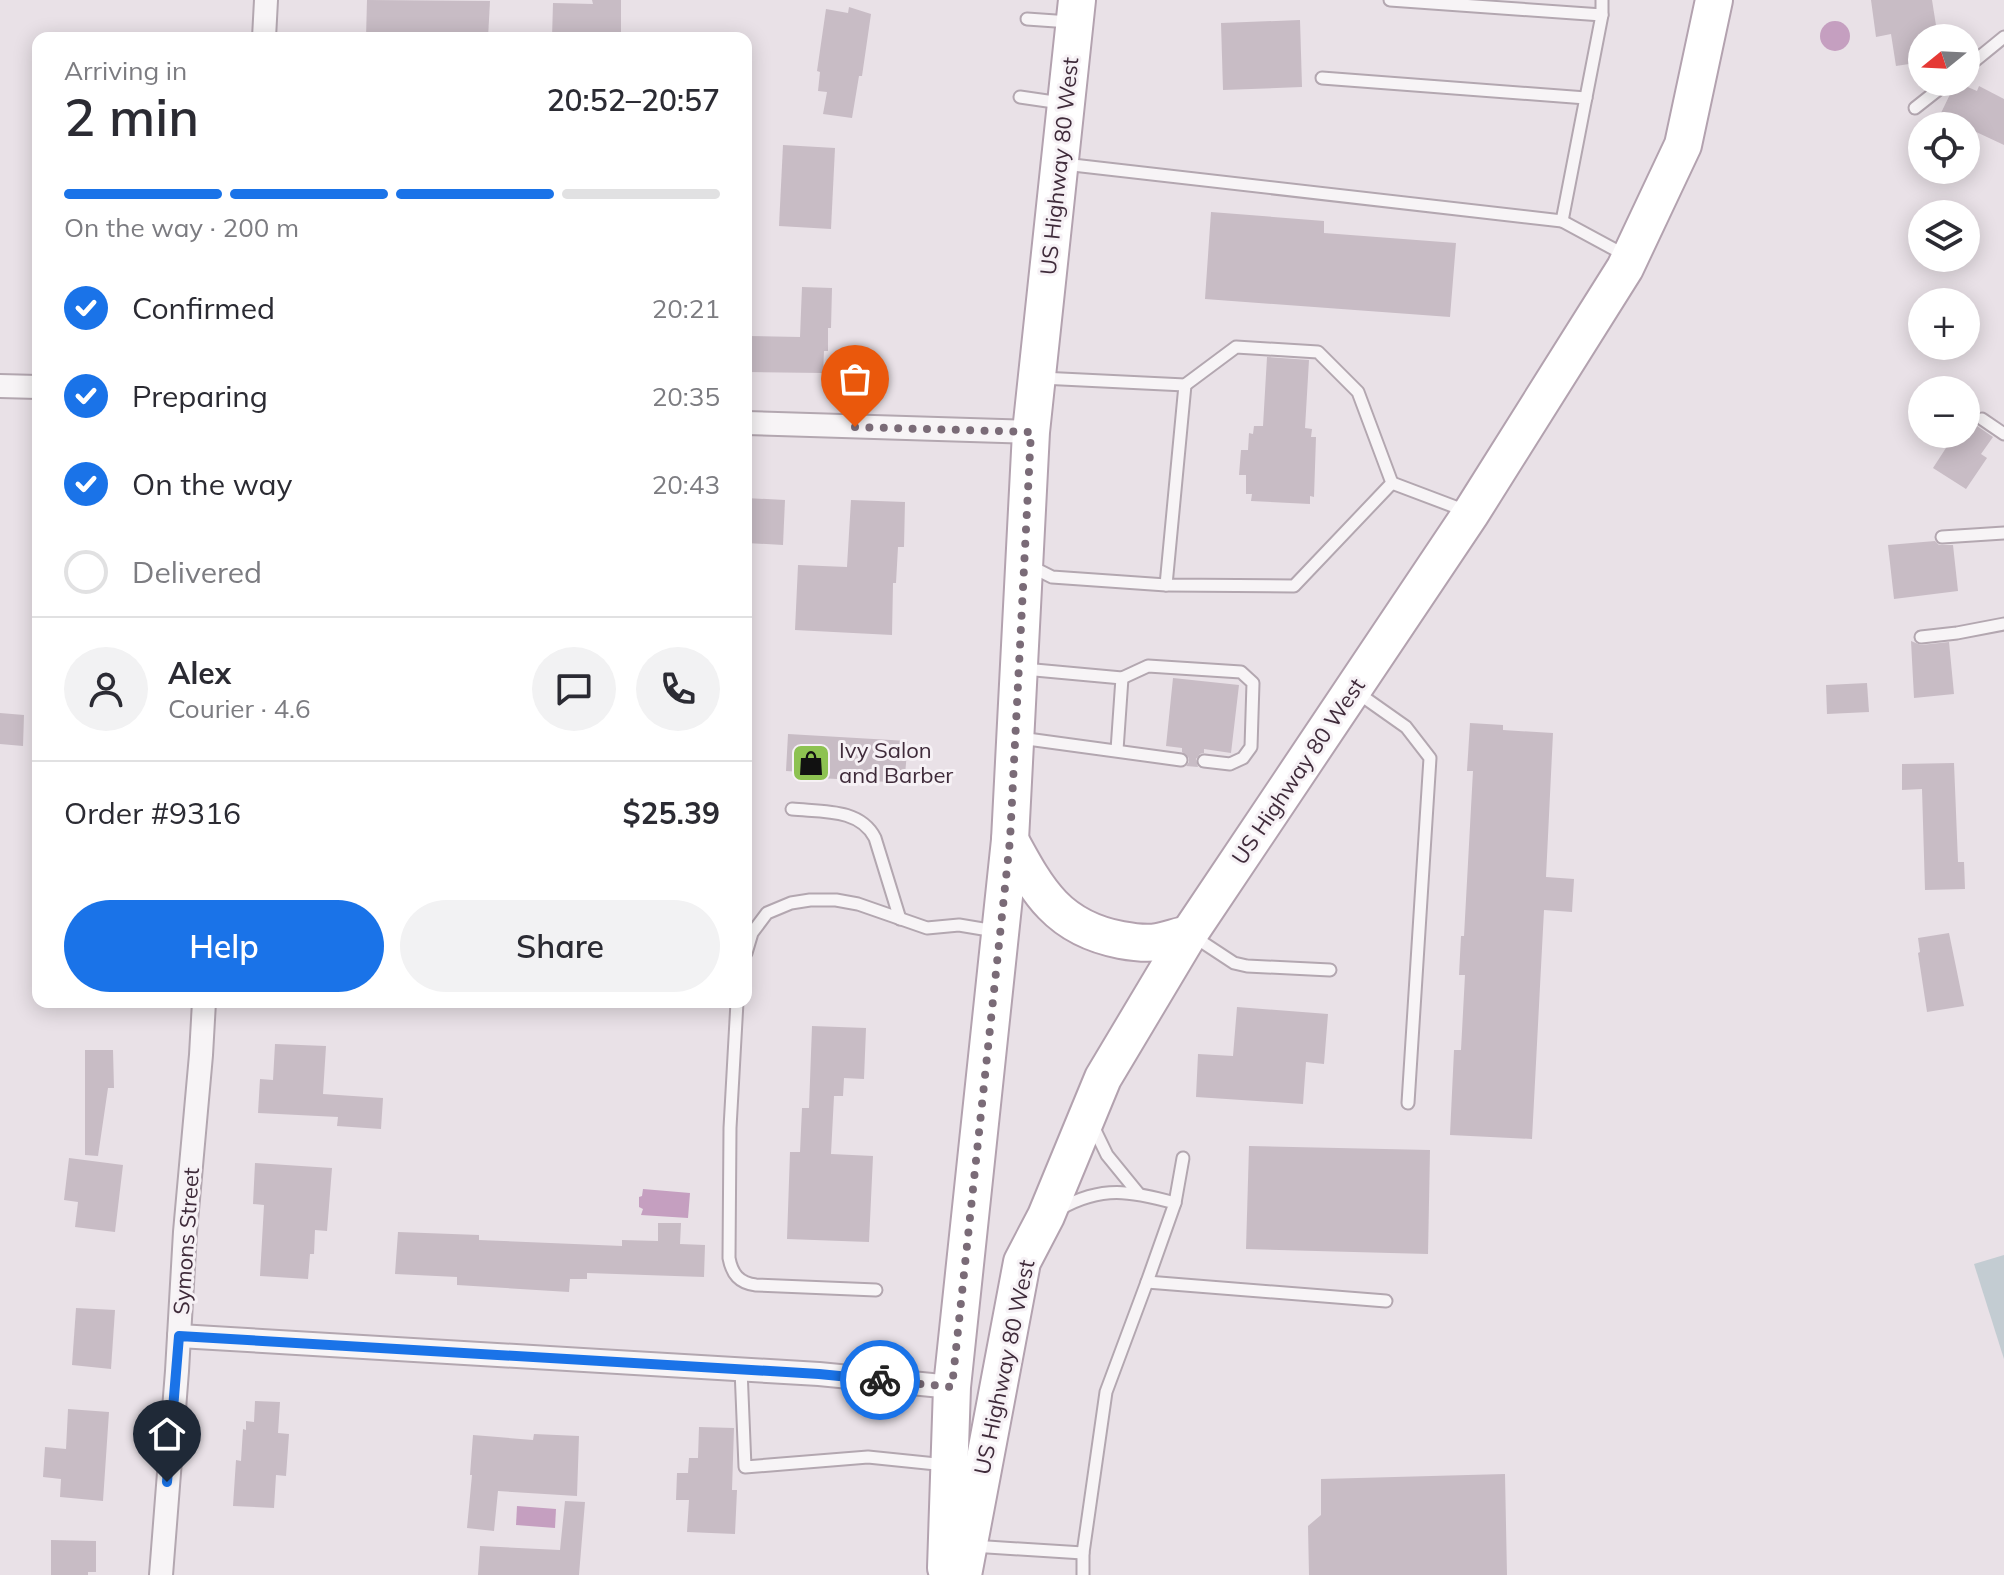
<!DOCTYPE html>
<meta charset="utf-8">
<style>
body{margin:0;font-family:Mulish,sans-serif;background:#f2f2f3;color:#2b2b33;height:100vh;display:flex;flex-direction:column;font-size:30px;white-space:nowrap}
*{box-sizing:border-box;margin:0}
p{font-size:26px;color:#7c7c81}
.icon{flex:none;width:44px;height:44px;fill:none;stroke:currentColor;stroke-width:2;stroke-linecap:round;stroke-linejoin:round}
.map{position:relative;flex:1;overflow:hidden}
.details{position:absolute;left:32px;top:32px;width:720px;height:976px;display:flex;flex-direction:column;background:#fff;border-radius:16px;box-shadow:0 4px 20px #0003}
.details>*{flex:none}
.needle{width:52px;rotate:252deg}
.tools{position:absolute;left:1908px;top:24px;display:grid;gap:16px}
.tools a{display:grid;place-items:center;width:72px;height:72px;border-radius:50%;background:#fff;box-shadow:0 4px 20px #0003;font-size:40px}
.pin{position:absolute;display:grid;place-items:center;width:68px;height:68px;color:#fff;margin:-82px -34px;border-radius:50% 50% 50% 0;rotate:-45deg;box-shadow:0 0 8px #0007}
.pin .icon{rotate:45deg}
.courier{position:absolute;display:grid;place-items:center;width:80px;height:80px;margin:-40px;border:6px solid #1a73e8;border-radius:50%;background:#fff;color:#222;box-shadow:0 2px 10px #0007}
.summary em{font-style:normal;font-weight:600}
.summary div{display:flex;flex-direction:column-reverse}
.summary{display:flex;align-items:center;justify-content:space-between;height:136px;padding:0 32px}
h1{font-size:52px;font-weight:600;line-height:60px}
.bar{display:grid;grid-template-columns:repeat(4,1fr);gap:12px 8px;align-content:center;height:96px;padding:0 32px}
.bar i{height:10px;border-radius:6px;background:#e1e1e2}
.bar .selected{background:#1a73e8}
.bar p{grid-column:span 4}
.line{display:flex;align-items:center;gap:20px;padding:0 32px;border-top:2px solid #e1e1e2}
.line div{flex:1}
.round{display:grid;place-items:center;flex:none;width:84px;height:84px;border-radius:42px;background:#f2f2f3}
ol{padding:0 32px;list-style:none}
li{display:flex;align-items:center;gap:24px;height:88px}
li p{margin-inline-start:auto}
li .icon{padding:8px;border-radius:50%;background:#1a73e8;color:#fff;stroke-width:4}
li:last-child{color:#7c7c81}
li i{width:44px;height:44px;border:4px solid #e1e1e2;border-radius:50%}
.primary-button{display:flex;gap:16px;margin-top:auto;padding:16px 32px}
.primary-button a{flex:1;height:92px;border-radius:48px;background:#1a73e8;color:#fff;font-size:32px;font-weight:600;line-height:92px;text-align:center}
.primary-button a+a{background:#f2f2f3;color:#2b2b33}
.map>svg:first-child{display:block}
.green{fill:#c3ccd2}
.water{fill:#c59fc0}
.building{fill:#c8bcc5}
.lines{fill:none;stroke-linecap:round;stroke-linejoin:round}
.lane-casing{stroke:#b3a7b0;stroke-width:15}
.street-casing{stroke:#b3a7b0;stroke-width:26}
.primary-casing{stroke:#b3a2af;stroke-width:40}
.lane{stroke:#f7f4f6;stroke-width:11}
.street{stroke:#f7f4f6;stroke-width:22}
.primary{stroke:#fff;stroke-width:36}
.done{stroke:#7a6b77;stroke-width:8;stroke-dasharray:0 14.4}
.route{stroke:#1a73e8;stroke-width:10}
.labels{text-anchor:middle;stroke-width:6;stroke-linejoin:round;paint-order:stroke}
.street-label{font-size:22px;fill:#3f2b3a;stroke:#f6f1f5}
.poi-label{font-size:22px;fill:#3f2b3a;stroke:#f6f1f5;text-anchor:start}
</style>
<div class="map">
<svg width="2004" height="1575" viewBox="0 0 2004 1575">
<rect width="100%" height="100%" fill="#e9e1e7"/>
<path class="green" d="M2004 1255V1359L1974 1264Z"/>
<g class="water">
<circle cx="1835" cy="36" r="15"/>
<path d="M643 1189 690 1193 688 1218 641 1215 643 1209 639 1207V1197L642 1196Z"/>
<path d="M517 1506 556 1509 555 1528 516 1525Z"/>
</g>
<g class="building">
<path d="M367 0 490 1 488 38H366Z"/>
<path d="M592 0H621V38H552L553 3 593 4Z"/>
<path d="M1871 0H1932L1938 38H1922V62L1896 66 1891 34 1876 37Z"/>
<path d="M849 7 871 14 862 76H859L852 118 823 114 827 92 818 91 820 72 817 71 826 9 848 13Z"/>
<path d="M1300 20 1302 87 1223 90 1221 23Z"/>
<path d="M1956 82 1977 91 1979 86 2004 99V145L1940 115Z"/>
<path d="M783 145 835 148 831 229 779 226Z"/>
<path d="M1211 212 1324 221V233L1456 243 1450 317 1205 299Z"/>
<path d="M802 287 832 288 831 328H828V351H824L823 373 747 372 748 336 800 337Z"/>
<path d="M1267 357 1309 360 1305 428 1312 429 1311 437H1316L1314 497 1310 496V504L1251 501 1252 494H1246V475H1239L1241 450H1248L1249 433 1253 434 1254 426H1263Z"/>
<path d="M1966 413 1974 418 1977 426 1993 437 1981 454 1987 458 1966 489 1933 468 1955 434H1966Z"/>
<path d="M746 498 785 500 783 545 746 543Z"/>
<path d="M851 500 905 502 904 547H898L896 583H893L892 635 795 630 798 565 847 567Z"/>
<path d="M1935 541 1939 545H1953L1958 591 1894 599 1888 545Z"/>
<path d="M1911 641 1921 645 1949 642 1954 694 1914 698Z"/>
<path d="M1173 678 1239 685 1231 753 1204 749V753L1200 754 1196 759 1198 767 1186 766 1189 762V758L1182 752V748L1166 746Z"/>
<path d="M1867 683 1869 712 1827 714 1826 685Z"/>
<path d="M0 713 24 715 23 746 0 744Z"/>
<path d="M1470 723 1503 725V730L1553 733 1546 877 1574 879 1572 912 1544 910 1532 1139 1450 1135 1454 1050H1461L1465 975H1459L1461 936H1464L1473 771H1467Z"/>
<path d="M788 734 908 741 905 775 889 774V782L802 777V772L786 771Z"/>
<path d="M1954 763 1958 862H1964L1965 889 1925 890 1922 789 1902 790V764Z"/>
<path d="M1949 933 1964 1006 1927 1012 1918 953 1920 952 1918 938Z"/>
<path d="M1237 1007 1328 1014 1324 1064 1306 1062 1303 1104 1196 1097 1198 1054 1233 1056Z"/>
<path d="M812 1026 866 1028 864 1079 844 1078 843 1096H834L831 1154 873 1156 869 1242 787 1239 790 1152H800L802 1108H809Z"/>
<path d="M275 1044 326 1046 323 1094 383 1098 381 1129 337 1126 338 1117 258 1113 260 1079 273 1080Z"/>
<path d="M85 1050H113L114 1088H108L98 1156 85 1155Z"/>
<path d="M1249 1146 1430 1150 1428 1254 1246 1249Z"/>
<path d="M69 1158 123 1165 115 1232 75 1227 78 1202 64 1200Z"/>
<path d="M255 1163 332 1168 327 1231 315 1230 314 1254H310L308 1279 260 1276 264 1205 253 1204Z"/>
<path d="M658 1223H681L680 1244 705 1245 704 1277 587 1273V1279H570L569 1292 457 1285V1277L395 1274 398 1232 479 1235V1240L622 1246V1240L658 1241Z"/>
<path d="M76 1308 115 1310 111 1369 72 1365Z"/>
<path d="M255 1401 280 1402 278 1433 289 1434 286 1476 276 1475 274 1508 233 1506 236 1460 241 1461 243 1429 246 1430V1421L254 1422Z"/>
<path d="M68 1409 109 1412 103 1501 60 1497 61 1479 43 1477 45 1447 66 1449Z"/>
<path d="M699 1427 734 1428 732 1490H737L735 1534 687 1532 689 1500H676L677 1473H688L689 1458H698Z"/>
<path d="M534 1434 579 1436 577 1496 498 1491 494 1531 467 1528 472 1475H470L473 1435 533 1440Z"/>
<path d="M1505 1474 1507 1575H1309L1308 1526 1321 1515V1479Z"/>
<path d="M565 1501 585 1502 579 1575H478L480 1546 560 1550Z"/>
<path d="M51 1540 96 1541V1572H88V1575H51Z"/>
</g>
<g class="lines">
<g class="lane-casing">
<g id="lane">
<path d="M1390 0 1602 15V0"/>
<path d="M1027 19 1070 22"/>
<path d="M1966 68 2004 37"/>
<path d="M1322 78 1586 98"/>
<path d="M1020 97 1061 103"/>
<path d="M1915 108 1948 82"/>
<path d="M1064 164 1562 221 1602 15"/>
<path d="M1562 221 1625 255"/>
<path d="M1982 419 2004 434"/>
<path d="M1392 483 1466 511"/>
<path d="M1942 537 2004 533"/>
<path d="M1032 567 1052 577 1166 585 1294 586 1392 483 1358 392 1318 352 1236 347 1185 385 1041 378"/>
<path d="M1166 585 1185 385"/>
<path d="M1921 637 1957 633 2004 624"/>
<path d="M1024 669 1122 678 1148 666 1241 672 1253 683 1251 747 1243 758 1230 764 1204 761"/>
<path d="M1355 691 1406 727 1430 758 1408 1103"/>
<path d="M1020 738 1181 760"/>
<path d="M1117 750 1122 678"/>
<path d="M792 809C821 812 860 808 875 838L900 919"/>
<path d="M1193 936 1234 963 1247 966 1330 970"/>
<path d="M746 953 752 933 767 913 791 903 810 900H836L858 904 927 928 959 925 995 931"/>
<path d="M737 1002 730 1128 729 1258C732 1274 739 1283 756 1285L876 1290"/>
<path d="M1092 1124 1107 1155 1138 1193"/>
<path d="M1175 1203 1183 1158"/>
<path d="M1147 1282 1386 1301"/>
<path d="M741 1369 745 1467 868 1457 946 1465"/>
<path d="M972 1546 1083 1553 1106 1392 1147 1282 1175 1203C1131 1191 1102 1185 1060 1209"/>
<path d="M1083 1553V1575"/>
</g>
</g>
<g class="street-casing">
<g id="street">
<path d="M264 38 266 0"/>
<path d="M0 386 38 387"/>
<path d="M746 423 1031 432"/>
<path d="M179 1336 819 1374 952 1387"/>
<path d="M161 1575 177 1371 185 1232 201 1055 204 1002"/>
</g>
</g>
<g class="primary-casing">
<g id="primary">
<path d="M1010 840C1038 892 1058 928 1121 940 1132 942 1147 944 1158 942 1168 940 1179 936 1189 934"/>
<path d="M946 1568 952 1387 1010 840 1031 432 1077 0"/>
<path d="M963 1575 1022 1262 1046 1216 1103 1078 1189 934 1471 513 1625 268 1683 145 1714 0"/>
</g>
</g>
<use href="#lane" class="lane"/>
<use href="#street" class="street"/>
<use href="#primary" class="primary"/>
</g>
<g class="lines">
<path class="done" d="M855 427 1031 432 1010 840 952 1387 880 1380"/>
<path class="route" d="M167 1482 179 1336 819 1374 880 1380"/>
</g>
<defs>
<g id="shop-square" transform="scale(2)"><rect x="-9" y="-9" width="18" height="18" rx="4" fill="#8dc251" stroke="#f6f1f5"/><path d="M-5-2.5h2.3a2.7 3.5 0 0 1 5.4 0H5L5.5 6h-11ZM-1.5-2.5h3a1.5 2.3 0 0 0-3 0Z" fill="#111"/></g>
</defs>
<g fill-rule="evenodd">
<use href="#shop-square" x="811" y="763"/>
</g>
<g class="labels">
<g class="street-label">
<text transform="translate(1059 166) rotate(-84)" y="8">US Highway 80 West</text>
<text transform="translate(1298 771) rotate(-56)" y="8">US Highway 80 West</text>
<text transform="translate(186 1241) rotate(-86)" y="8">Symons Street</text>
<text transform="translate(1004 1367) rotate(-78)" y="8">US Highway 80 West</text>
</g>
<g class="poi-label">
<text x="839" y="758">Ivy Salon<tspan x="839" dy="25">and Barber</tspan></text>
</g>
</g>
</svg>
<div class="tools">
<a><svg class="needle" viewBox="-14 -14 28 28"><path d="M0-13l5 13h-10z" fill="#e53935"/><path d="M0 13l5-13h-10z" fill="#7c7c81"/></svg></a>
<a><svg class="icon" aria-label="locate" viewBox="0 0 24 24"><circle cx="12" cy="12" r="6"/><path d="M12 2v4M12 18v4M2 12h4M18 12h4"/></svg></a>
<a><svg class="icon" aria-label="layers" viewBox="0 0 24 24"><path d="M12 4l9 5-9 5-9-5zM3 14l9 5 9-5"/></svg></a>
<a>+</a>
<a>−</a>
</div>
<div class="pin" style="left:855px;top:427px;background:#ea580c"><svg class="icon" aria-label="bag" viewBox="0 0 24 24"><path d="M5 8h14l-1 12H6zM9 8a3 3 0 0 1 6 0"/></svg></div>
<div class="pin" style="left:167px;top:1482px;background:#1f2937"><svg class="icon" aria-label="home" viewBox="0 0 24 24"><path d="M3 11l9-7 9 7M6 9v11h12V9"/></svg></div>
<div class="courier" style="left:880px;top:1380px"><svg class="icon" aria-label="bike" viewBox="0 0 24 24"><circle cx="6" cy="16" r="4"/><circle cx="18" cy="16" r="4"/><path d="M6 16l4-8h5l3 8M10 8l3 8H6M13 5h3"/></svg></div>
<section class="details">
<div class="summary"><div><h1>2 min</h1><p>Arriving in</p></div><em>20:52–20:57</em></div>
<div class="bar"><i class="selected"></i><i class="selected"></i><i class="selected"></i><i></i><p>On the way · 200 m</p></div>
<ol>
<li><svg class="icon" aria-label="check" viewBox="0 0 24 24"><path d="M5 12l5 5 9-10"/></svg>Confirmed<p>20:21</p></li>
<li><svg class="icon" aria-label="check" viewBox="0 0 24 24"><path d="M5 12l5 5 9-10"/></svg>Preparing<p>20:35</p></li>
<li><svg class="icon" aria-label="check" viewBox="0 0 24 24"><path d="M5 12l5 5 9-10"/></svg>On the way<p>20:43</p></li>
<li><i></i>Delivered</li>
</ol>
<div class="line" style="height:144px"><a class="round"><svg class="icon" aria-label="person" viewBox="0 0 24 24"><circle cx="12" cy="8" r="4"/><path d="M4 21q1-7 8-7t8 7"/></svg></a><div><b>Alex</b><p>Courier · 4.6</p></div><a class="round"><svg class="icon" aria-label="chat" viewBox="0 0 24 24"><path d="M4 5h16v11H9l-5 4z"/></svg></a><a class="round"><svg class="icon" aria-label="phone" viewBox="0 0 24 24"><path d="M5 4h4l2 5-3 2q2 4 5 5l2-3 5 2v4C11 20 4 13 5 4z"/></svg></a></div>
<div class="line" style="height:104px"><div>Order #9316</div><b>$25.39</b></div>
<div class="primary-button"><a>Help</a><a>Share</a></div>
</section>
</div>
